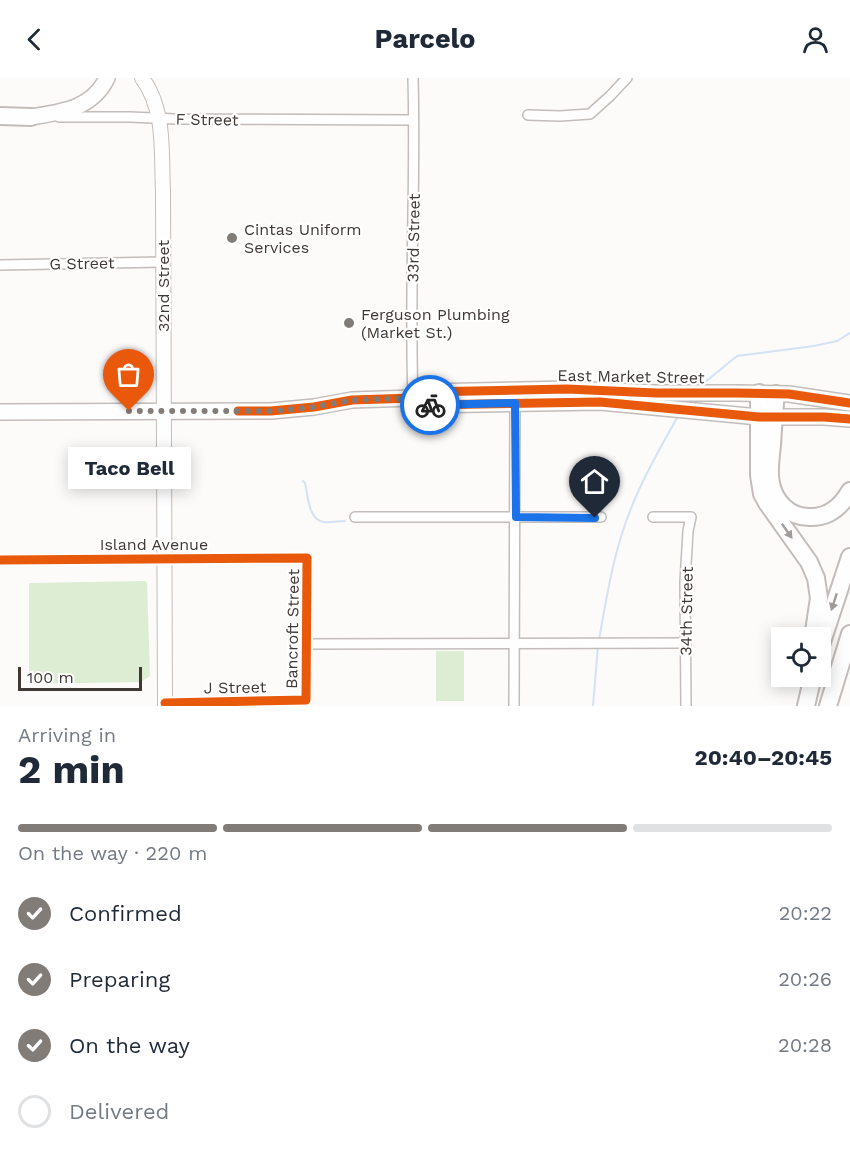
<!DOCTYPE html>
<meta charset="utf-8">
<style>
body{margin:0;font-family:"Work Sans",sans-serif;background:#f2f2f3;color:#1f2937;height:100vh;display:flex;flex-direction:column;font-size:22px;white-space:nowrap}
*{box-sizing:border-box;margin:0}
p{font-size:20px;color:#747a83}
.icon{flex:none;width:33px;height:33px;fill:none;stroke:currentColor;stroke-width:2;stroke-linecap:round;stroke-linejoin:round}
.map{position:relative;height:628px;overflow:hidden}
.side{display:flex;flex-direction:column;background:#fff;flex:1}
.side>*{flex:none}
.tools{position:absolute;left:771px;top:549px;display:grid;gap:12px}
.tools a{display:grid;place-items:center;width:60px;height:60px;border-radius:0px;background:#fff;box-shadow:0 3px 15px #0003;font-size:30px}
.scale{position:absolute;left:18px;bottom:15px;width:124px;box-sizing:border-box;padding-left:6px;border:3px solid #403834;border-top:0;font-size:16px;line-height:21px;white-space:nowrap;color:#403834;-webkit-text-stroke:4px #fff;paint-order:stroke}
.pin{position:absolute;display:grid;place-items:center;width:51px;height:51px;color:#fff;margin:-62px -26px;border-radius:50% 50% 50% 0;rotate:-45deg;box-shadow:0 0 6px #0007}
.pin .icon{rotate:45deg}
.courier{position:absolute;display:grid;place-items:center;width:60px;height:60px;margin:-30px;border:4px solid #1a73e8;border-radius:50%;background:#fff;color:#222;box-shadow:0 2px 8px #0007}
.bubble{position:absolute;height:42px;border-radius:0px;background:#fff;box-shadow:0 3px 15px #0003;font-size:20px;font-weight:700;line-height:42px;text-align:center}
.head em{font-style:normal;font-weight:700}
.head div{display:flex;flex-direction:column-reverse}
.head{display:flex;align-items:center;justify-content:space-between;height:102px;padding:0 18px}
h1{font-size:39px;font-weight:700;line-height:45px}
.bar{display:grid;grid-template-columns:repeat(4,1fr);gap:9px 6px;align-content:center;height:72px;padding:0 18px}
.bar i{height:8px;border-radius:4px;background:#e0e1e3}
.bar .selected{background:#827c79}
.bar p{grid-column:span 4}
ol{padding:0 18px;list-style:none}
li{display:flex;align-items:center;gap:18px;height:66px}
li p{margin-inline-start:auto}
li .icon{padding:6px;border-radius:50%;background:#827c79;color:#fff;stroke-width:4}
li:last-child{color:#747a83}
li i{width:33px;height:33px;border:3px solid #e0e1e3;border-radius:50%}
header{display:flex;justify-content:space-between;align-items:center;height:78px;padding:0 18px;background:#fff;font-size:27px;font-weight:700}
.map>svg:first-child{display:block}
.green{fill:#ddedd4}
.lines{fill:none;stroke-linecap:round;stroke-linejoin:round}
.stream{stroke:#d3e2f4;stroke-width:2}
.minor-casing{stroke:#c2bdba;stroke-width:12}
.secondary-casing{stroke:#c2bdba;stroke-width:16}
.primary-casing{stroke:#c2bdba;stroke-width:18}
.motorway-casing{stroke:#c2bdba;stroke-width:20}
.minor{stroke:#fffefe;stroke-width:9}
.secondary{stroke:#fffefe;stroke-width:14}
.primary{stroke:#fffefe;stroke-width:15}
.motorway{stroke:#fffefe;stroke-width:16}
.cycleway-casing{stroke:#fff;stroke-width:13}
.cycleway{stroke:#e8590c;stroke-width:9}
.oneway{fill:#a09b99}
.done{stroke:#827c79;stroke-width:6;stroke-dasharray:0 10.8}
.route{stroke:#1a73e8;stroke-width:8}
.poi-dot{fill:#827c79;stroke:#fff;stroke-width:2}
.labels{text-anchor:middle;stroke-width:4.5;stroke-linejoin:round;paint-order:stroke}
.street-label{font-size:16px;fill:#403834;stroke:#fff}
.poi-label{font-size:16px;fill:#403834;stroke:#fff;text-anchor:start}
</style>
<header><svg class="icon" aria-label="back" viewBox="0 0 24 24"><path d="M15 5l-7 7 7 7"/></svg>Parcelo<svg class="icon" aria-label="person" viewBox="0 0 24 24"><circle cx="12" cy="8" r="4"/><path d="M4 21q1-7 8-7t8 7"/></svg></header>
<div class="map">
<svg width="850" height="628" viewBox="0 0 850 628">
<rect width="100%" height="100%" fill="#fdfbf9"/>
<g class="green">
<path d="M145 503 147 505 150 598 141 604 29 606V505Z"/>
<rect x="436" y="573" width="28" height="50"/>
</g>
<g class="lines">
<g class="stream">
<path d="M699 309 737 278 814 268 837 263 850 255"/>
<path d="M303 403 305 405C308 417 308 442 324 444 330 445 339 443 345 443"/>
<path d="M599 562C607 517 614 471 632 428 644 397 662 367 678 338"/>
<path d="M593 628 598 568"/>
</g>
<g class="minor-casing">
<g id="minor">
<path d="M413 0C416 107 409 213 413 320"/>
<path d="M528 37 560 38 590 36 610 18 627 0"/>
<path d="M59 39H130L175 41 413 42"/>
<path d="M0 187 163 184"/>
<path d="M355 439H601"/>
<path d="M653 439H691L688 453 685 504 686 628"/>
<path d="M0 482 307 480 306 622 165 625"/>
<path d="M306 566 685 565"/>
<path d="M514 628 515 321"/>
</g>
</g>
<g class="secondary-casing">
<path id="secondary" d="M142 0C166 32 161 75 163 113L165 628"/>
</g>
<g class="primary-casing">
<g id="primary">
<path d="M31 39C62 34 92 31 107 0"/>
<path d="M413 320 426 327 600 324 759 339H824L850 341"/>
<path d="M0 334 271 333 314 329 352 322 413 320 425 314 567 311 656 315H737L789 316 850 325"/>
</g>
</g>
<g class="motorway-casing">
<g id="motorway">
<path d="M0 38 31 39"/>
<path d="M759 315V397L762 416 767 425 809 484 816 500 819 520 813 560"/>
<path d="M776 316C774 333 773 350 772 367 771 379 768 393 771 405 774 423 789 439 809 439 828 440 841 429 850 413"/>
<path d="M820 570 850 479"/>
<path d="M806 628 813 598"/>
<path d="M828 628 850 556"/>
</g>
</g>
<use href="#minor" class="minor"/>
<use href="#secondary" class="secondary"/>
<use href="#primary" class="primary"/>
<use href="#motorway" class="motorway"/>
<g class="cycleway-casing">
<g id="cycleway">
<path d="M413 320 426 327 600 324 759 339H824L850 341"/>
<path d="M238 333H271L314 329 352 322 413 320 425 314 567 311 656 315H737L789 316 850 325"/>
<path d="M0 482 307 480 306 622 165 625"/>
</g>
</g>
<use href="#cycleway" class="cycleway"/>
</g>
<defs><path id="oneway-solid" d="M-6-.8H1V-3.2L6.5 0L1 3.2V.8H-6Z" transform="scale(1.5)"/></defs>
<g class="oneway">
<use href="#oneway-solid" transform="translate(787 453) rotate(55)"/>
<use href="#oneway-solid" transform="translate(834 524) rotate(108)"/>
</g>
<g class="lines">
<path class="done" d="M129 333H271L314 329 352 322 413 320 426 327H430"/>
<path class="route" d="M430 327 515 325 516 439 595 440"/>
</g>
<g class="poi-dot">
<circle cx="232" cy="160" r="6"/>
<circle cx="349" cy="245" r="6"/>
</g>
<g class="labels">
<g class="street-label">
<text transform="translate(207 41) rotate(1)" y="6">F Street</text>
<text transform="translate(413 160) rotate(-89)" y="6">33rd Street</text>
<text transform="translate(82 185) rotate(-1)" y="6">G Street</text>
<text transform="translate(163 208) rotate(-90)" y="6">32nd Street</text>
<text transform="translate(631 298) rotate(1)" y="6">East Market Street</text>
<text x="154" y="472">Island Avenue</text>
<text transform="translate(686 533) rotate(-89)" y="6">34th Street</text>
<text transform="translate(292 551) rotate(-89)" y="6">Bancroft Street</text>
<text transform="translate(235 609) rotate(-1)" y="6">J Street</text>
</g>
<g class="poi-label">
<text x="244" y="157">Cintas Uniform<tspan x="244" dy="18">Services</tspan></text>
<text x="361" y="242">Ferguson Plumbing<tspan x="361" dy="18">(Market St.)</tspan></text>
</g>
</g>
</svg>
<div class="tools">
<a><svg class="icon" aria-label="locate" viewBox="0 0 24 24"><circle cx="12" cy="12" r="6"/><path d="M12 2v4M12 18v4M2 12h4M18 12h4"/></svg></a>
</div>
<div class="scale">100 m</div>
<div class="pin" style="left:129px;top:333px;background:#ea580c"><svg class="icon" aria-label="bag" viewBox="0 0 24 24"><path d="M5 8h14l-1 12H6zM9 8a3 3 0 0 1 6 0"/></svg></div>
<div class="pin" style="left:595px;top:440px;background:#1f2937"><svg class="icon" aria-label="home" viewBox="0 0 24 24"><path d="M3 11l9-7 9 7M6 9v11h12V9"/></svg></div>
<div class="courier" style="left:430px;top:327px"><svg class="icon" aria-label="bike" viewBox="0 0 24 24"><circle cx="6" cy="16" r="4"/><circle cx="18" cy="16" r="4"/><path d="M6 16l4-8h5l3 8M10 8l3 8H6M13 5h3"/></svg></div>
<div class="bubble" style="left:68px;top:369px;width:123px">Taco Bell</div>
</div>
<section class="side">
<div class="head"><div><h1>2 min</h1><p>Arriving in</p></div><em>20:40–20:45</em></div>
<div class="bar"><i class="selected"></i><i class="selected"></i><i class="selected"></i><i></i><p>On the way · 220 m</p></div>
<ol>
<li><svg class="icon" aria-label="check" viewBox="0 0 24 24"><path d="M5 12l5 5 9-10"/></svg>Confirmed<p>20:22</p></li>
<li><svg class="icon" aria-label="check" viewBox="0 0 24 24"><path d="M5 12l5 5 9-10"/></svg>Preparing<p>20:26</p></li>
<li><svg class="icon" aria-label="check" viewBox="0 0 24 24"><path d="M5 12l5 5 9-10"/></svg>On the way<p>20:28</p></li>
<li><i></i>Delivered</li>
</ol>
</section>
